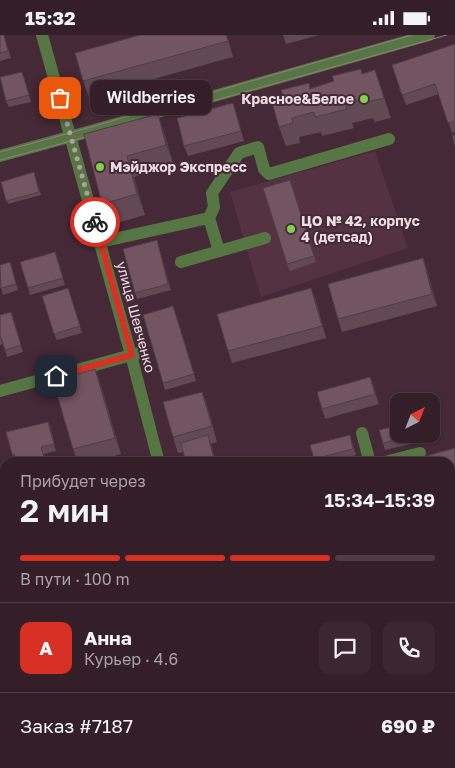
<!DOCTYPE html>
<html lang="ru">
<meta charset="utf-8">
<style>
body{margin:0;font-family:"Golos Text",sans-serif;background:#3c2730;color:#f1f3f6;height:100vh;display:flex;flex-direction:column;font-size:19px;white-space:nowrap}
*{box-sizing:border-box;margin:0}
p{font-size:16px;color:#a9a2a8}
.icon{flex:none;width:28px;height:28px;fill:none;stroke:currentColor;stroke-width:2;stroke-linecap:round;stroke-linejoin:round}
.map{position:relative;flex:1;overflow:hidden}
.panel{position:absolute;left:0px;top:422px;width:455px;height:311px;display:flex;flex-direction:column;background:#341f28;border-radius:15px 15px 0 0;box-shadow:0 1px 4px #0004,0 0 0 1px #4e3d45}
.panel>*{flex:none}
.needle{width:32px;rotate:42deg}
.controls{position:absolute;left:390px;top:358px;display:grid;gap:10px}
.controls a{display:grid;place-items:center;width:50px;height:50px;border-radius:10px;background:#341f28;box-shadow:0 1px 4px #0004,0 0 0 1px #4e3d45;font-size:25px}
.pin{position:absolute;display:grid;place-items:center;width:42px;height:42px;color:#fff;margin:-21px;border-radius:10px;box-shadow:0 2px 8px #0006}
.courier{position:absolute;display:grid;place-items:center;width:50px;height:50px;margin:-25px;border:4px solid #d93025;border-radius:50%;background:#fff;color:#222;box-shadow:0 1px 6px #0007}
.bubble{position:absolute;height:35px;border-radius:10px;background:#341f28;box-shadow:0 1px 4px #0004,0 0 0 1px #4e3d45;font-size:16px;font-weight:600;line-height:35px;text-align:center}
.head em{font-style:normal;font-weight:600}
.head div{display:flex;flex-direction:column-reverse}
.head{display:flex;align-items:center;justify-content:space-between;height:85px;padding:0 20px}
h1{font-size:32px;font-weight:600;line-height:38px}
.bar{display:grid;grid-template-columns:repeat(4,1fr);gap:8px 5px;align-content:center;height:60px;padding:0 20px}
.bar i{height:6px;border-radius:4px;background:#4e3d45}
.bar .selected{background:#d93025}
.bar p{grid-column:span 4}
.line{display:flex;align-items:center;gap:12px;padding:0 20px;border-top:1px solid #4e3d45}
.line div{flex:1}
.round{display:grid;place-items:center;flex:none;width:52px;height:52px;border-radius:10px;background:#3c2730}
.status{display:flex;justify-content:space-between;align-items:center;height:35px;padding:0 25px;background:#341f28;direction:ltr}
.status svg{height:14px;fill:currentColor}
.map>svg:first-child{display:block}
.built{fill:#543242}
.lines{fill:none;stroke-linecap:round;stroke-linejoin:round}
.path{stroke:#9c868f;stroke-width:2.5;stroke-dasharray:2.5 4;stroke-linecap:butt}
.minor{stroke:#567743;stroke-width:12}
.tram{stroke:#927b85;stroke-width:1}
.wall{fill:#634954}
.shaded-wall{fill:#503c45}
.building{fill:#735562;stroke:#503c45}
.done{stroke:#b39da6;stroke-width:5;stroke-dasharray:0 9}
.route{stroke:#d93025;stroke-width:6}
.poi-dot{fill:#83d04f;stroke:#452936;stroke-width:2}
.labels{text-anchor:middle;stroke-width:4;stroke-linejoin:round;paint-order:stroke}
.poi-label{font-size:14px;font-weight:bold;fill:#eedce3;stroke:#452936;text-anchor:start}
.street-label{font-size:14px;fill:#eedce3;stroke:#452936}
</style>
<div class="status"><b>15:32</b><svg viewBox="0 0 49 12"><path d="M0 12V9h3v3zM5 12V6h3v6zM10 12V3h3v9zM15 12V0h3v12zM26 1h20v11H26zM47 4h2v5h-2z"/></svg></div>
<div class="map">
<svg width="455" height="733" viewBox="0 0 455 733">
<rect width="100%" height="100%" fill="#452936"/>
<path class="built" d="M375 116 408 213 261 262 230 157Z"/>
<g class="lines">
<g class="path">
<path d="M450 717 455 715"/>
<path d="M384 733 401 729"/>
</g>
<g class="minor">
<path d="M42 0 131 320 159 428"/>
<path d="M0 121 91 96 429 0"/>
<path d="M209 183 219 216"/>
<path d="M100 207 209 183 214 172 212 158 239 118 258 112 264 134 269 139 389 104"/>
<path d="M181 227 265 203"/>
<path d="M0 356 139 318"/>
<path d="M362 398 370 428"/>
<path d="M381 428 420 418"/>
<path d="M450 486 455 485"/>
<path d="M0 587 5 586"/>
<path d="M240 729 241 733"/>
<path d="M324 729 325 733"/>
</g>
<g class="tram">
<path d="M145 85 447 0"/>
<path d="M0 117 70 98 412 0"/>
<path d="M0 125 97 99"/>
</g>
</g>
<g class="wall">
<path d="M0 0H4L11 23 0 26Z"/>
<path d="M227 0 233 22 89 62 83 46Z"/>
<path d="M283 0H319L286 9Z"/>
<path d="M455 9V97L452 98 439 59 406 70 392 30Z"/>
<path d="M375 35 391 83 375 87 373 83 352 88 354 93 322 101 321 97 299 102 300 108 286 111 279 92 311 53Z"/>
<path d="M22 37 31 67 9 72 6 66Z"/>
<path d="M236 78 244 106 188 121 184 111Z"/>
<path d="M84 99 165 100 174 131 134 142 145 180 110 190 102 169Z"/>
<path d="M34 137 41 160 8 169 1 147Z"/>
<path d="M290 145 316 227 290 236 287 229Z"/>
<path d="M157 205 171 255 137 264 135 258Z"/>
<path d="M423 223 427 235 437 271 342 297 338 284Z"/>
<path d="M57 224 65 250 30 260 28 253Z"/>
<path d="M0 230 12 234 18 255 3 260 1 253H0Z"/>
<path d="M68 253 82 298 57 305 54 299Z"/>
<path d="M311 253 316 266 326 303 232 328 228 316Z"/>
<path d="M173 271 196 346 165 355 163 348Z"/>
<path d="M11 277 23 317 7 322 3 309 0 310V280Z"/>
<path d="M95 334 101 350 121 419 90 428H78L73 414Z"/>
<path d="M370 342 379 369 325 384 322 374Z"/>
<path d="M202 357 208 373 217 407 211 409 216 428H186L183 417 178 418 173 402Z"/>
<path d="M48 387 56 416 44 419 46 428H16V426H14L12 419Z"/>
<path d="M417 399 419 407 385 415 383 408Z"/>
<path d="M352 407 356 420 327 428H315L314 424Z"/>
<path d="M455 413V457L450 458V428Z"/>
<path d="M5 602V628L1 629 0 626V604Z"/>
<path d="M5 640V682L1 683 0 679V642Z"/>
<path d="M455 658V701L450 703V660Z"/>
<path d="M271 729H305L290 733H273Z"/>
</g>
<g class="shaded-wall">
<path d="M226 0H227L233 22 228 6Z"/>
<path d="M375 35 382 55 391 83 384 63Z"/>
<path d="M158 79 165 100 174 131 166 110Z"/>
<path d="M127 121 134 142 145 180 137 159Z"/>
<path d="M157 205 159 212 171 255 168 249Z"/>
<path d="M423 223 427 235 437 271 432 259Z"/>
<path d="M311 253 316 266 326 303 322 291Z"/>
<path d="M95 334 101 350 121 419 115 403Z"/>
<path d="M370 342 374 351 379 369 375 359Z"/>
<path d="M202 357 208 373 217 407 212 391Z"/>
<path d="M48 387 51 393 56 416 54 409Z"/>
<path d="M208 400 211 410 216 428H215Z"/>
</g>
<g class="building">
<path d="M0 0H4L8 16 0 18Z"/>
<path d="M140 0H226L228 6 83 46 75 18Z"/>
<path d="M455 9V86L448 88 435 49 402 60 392 30Z"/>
<path d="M361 34 362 39 375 35 384 63 368 67 366 63 345 69 347 74 315 82 314 77 292 83 293 88 279 92 271 64 283 61 281 55 309 48 310 54 334 46 332 41Z"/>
<path d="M22 37 29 60 6 66 0 42Z"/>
<path d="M233 68 241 96 184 111 177 83Z"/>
<path d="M158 79 166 110 127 121 137 159 102 169 84 99Z"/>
<path d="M452 100H455V111Z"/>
<path d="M34 137 39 157 6 166 1 147Z"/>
<path d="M290 145 314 221 287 229 263 153Z"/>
<path d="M157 205 168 249 135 258 123 214Z"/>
<path d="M55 217 63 243 28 253 20 227Z"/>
<path d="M423 223 432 259 338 284 328 249Z"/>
<path d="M10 227 16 249 1 253 0 230Z"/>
<path d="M68 253 80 291 54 299 42 261Z"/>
<path d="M311 253 322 291 228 316 217 279Z"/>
<path d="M173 271 194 339 163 348 143 280Z"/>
<path d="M11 277 21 310 5 315 1 302H0V280Z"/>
<path d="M95 334 115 403 73 414 53 346Z"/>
<path d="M370 342 375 359 322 374 317 357Z"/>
<path d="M202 357 212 391 173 402 163 367Z"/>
<path d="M48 387 54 409 41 412 44 422 16 428 14 419H12L6 397Z"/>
<path d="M399 390V399H416L417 400 383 408 379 395Z"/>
<path d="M208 400 215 428H186L181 408Z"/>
<path d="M350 400 353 414 314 424 310 410Z"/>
<path d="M455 413V449L450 451V428H401Z"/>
<path d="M5 602V621L0 622V604Z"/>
<path d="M5 640V675L0 676V642Z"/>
<path d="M455 658V694L450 695V660Z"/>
<path d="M102 729H125L126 733H104Z"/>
</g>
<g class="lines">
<path class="done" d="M60 63 95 187"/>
<path class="route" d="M56 341 132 320 95 187"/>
</g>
<g class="poi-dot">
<circle cx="364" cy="64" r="5"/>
<circle cx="100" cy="132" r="5"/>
<circle cx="291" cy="194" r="5"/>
</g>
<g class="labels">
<g class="poi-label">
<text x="354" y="69" text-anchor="end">Красное&amp;Белое</text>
<text x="110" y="137">Мэйджор Экспресс</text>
<text x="301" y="191">ЦО № 42, корпус<tspan x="301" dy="16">4 (детсад)</tspan></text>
</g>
<g class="street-label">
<text transform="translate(136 282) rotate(75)" y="5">улица Шевченко</text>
</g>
</g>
</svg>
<div class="controls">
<a><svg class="needle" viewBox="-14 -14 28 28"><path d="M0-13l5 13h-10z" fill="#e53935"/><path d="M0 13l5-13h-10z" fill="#a9a2a8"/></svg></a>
</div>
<div class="pin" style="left:60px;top:63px;background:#ea580c"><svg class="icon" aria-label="bag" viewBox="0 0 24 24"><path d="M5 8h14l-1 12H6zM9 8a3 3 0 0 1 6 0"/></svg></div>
<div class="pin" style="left:56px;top:341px;background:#1f2937"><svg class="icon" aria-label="home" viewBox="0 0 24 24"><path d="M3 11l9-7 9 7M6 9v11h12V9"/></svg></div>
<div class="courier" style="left:95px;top:187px"><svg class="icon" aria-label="bike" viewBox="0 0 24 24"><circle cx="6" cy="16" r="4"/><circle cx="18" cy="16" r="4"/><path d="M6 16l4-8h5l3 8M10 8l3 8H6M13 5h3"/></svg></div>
<div class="bubble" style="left:90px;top:45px;width:122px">Wildberries</div>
<section class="panel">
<div class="head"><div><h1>2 мин</h1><p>Прибудет через</p></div><em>15:34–15:39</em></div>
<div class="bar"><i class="selected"></i><i class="selected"></i><i class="selected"></i><i></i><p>В пути · 100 m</p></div>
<div class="line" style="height:90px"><b class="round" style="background:#d93025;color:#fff">А</b><div><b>Анна</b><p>Курьер · 4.6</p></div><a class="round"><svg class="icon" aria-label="chat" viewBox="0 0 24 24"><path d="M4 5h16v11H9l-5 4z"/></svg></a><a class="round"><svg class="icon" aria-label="phone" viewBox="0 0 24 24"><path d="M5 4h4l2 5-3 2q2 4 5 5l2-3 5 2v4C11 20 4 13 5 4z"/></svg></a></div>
<div class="line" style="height:65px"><div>Заказ #7187</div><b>690 ₽</b></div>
</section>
</div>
